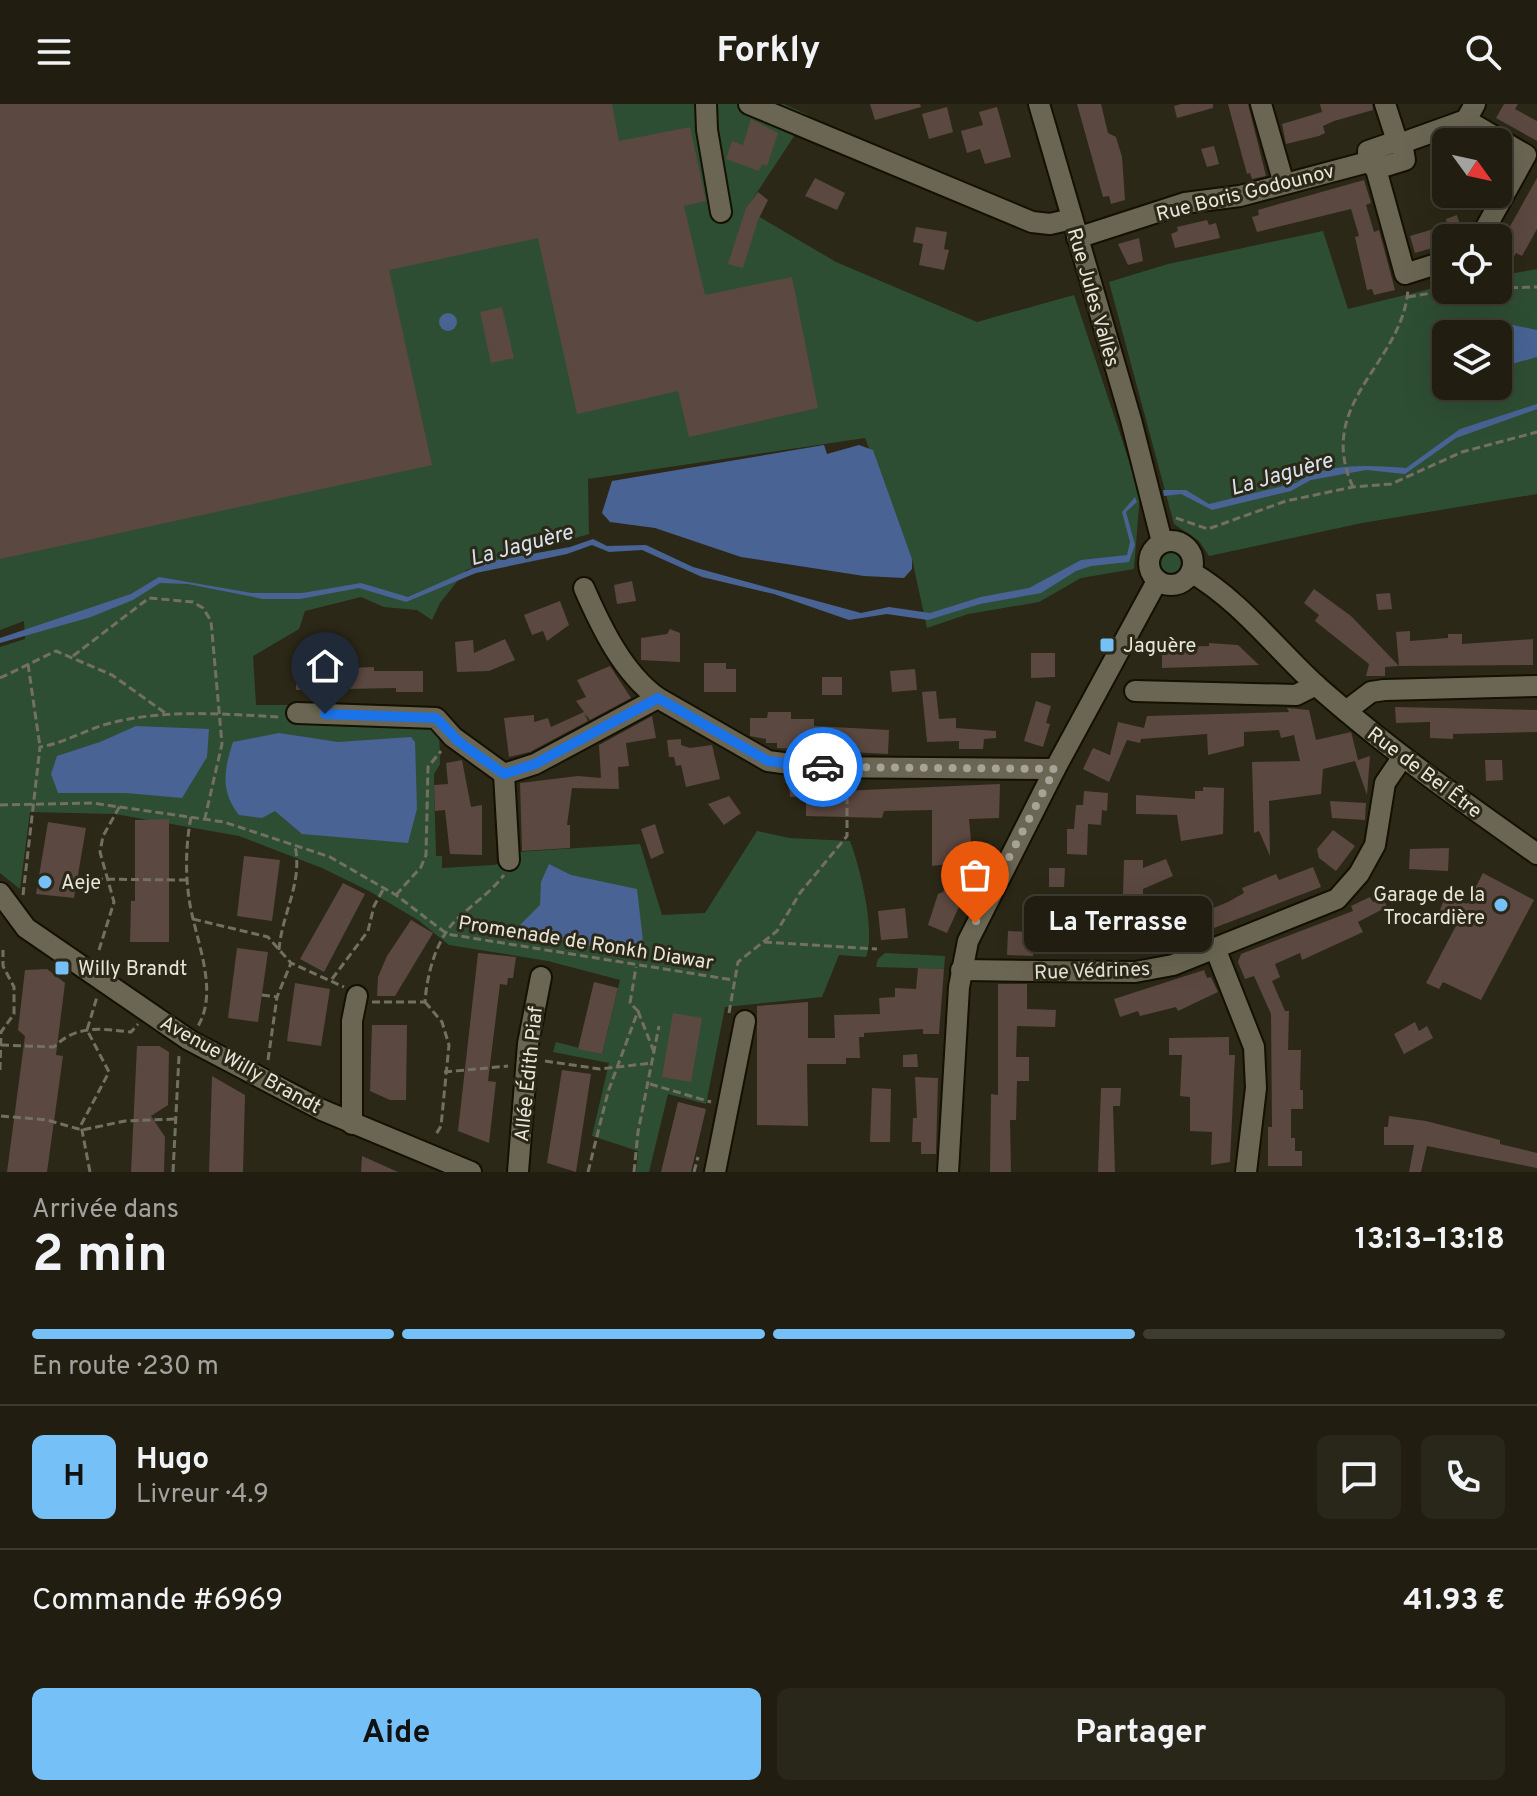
<!DOCTYPE html>
<html lang="fr">
<meta charset="utf-8">
<style>
body{margin:0;font-family:Overpass,sans-serif;background:#29271a;color:#f1f3f6;height:100vh;display:flex;flex-direction:column;font-size:30px;white-space:nowrap}
*{box-sizing:border-box;margin:0}
p{font-size:26px;color:#a2a29f}
.icon{flex:none;width:44px;height:44px;fill:none;stroke:currentColor;stroke-width:2;stroke-linecap:round;stroke-linejoin:round}
.map{position:relative;height:1068px;overflow:hidden}
.panel{display:flex;flex-direction:column;background:#211e11;flex:1}
.panel>*{flex:none}
.needle{width:52px;rotate:123deg}
.controls{position:absolute;left:1432px;top:24px;display:grid;gap:16px}
.controls a{display:grid;place-items:center;width:80px;height:80px;border-radius:12px;background:#211e11;box-shadow:0 8px 32px #0002,0 0 0 2px #3e3c31;font-size:40px}
.pin{position:absolute;display:grid;place-items:center;width:68px;height:68px;color:#fff;margin:-82px -34px;border-radius:50% 50% 50% 0;rotate:-45deg;box-shadow:0 0 8px #0007}
.pin .icon{rotate:45deg}
.courier{position:absolute;display:grid;place-items:center;width:80px;height:80px;margin:-40px;border:6px solid #1a73e8;border-radius:50%;background:#fff;color:#222;box-shadow:0 2px 10px #0007}
.bubble{position:absolute;height:56px;border-radius:12px;background:#211e11;box-shadow:0 8px 32px #0002,0 0 0 2px #3e3c31;font-size:26px;font-weight:700;line-height:56px;text-align:center}
.overview em{font-style:normal;font-weight:700}
.overview div{display:flex;flex-direction:column-reverse}
.overview{display:flex;align-items:center;justify-content:space-between;height:136px;padding:0 32px}
h1{font-size:52px;font-weight:700;line-height:60px}
.bar{display:grid;grid-template-columns:repeat(4,1fr);gap:12px 8px;align-content:center;height:96px;padding:0 32px}
.bar i{height:10px;border-radius:6px;background:#3e3c31}
.bar .current{background:#75c0f6}
.bar p{grid-column:span 4}
.line{display:flex;align-items:center;gap:20px;padding:0 32px;border-top:2px solid #3e3c31}
.line div{flex:1}
.round{display:grid;place-items:center;flex:none;width:84px;height:84px;border-radius:12px;background:#29271a}
.button{display:flex;gap:16px;margin-top:auto;padding:16px 32px}
.button a{flex:1;height:92px;border-radius:12px;background:#75c0f6;color:#111;font-size:32px;font-weight:700;line-height:92px;text-align:center}
.button a+a{background:#29271a;color:#f1f3f6}
header{display:flex;justify-content:space-between;align-items:center;height:104px;padding:0 32px;background:#211e11;font-size:36px;font-weight:700}
.map>svg:first-child{display:block}
.green{fill:#2e4e33;fill-rule:evenodd}
.water{fill:#486394}
.building{fill:#5b4840}
.lines{fill:none;stroke-linecap:round;stroke-linejoin:round}
.minor-casing{stroke:#141002;stroke-width:24}
.path{stroke:#737061;stroke-width:3;stroke-dasharray:8 4;stroke-linecap:butt}
.minor{stroke:#6b6653;stroke-width:20}
.done{stroke:#a6a496;stroke-width:8;stroke-dasharray:0 14.4}
.route{stroke:#1a73e8;stroke-width:10}
.poi-dot{fill:#75c0f6;stroke:#2c2817;stroke-width:3}
.labels{text-anchor:middle;stroke-width:6;stroke-linejoin:round;paint-order:stroke}
.street-label{font-size:20px;fill:#e8e6db;stroke:#2c2817}
.poi-label{font-size:20px;fill:#e8e6db;stroke:#2c2817;text-anchor:start}
.water-label{font-size:22px;font-style:italic;fill:#d9e2f1;stroke:#2c2817}
</style>
<header><svg class="icon" aria-label="menu" viewBox="0 0 24 24"><path d="M4 6h16M4 12h16M4 18h16"/></svg>Forkly<svg class="icon" aria-label="search" viewBox="0 0 24 24"><circle cx="10" cy="10" r="6"/><path d="M15 15l6 6"/></svg></header>
<div class="map">
<svg width="1537" height="1068" viewBox="0 0 1537 1068">
<rect width="100%" height="100%" fill="#2c2817"/>
<g class="green">
<path d="M0 0H784L808 11 746 105 836 158 977 218 1074 191 1140 390 1134 465 1081 474 1039 498 968 510 927 524 912 455 865 334 588 375 589 430 466 466 440 499 432 516 417 506 384 503 361 493 305 507 299 525 253 552 256 601H296L439 624 440 660 434 670V681L436 752H442V764L494 761 513 755 517 748 640 740 662 811 705 809 757 727 789 734 850 737C860 763 876 828 866 853L839 851 822 893 725 903 706 1000 668 990 649 1068H636L638 1047 592 1032 609 959 553 948 556 938 602 950 620 876 548 857 449 841 418 816 369 787 322 764 239 732 115 710 30 708 20 785 0 769V543L25 535 24 517 0 526Z"/>
<path d="M1323 127 1348 205 1446 181V186H1498V172L1537 165V390L1362 419 1209 452 1199 437 1174 420 1109 178 1168 160ZM1446 230H1498V282H1446Z"/>
<circle cx="1170" cy="459" r="11"/>
<path d="M885 849 945 852 944 865 876 863 878 855Z"/>
</g>
<g class="water">
<circle cx="448" cy="218" r="9"/>
<path d="M1513 221 1537 226V253L1498 264V230H1462Z"/>
<path d="M1446 233V266L1434 256C1432 243 1433 238 1446 233Z"/>
<path d="M1537 300V305L1456 334 1405 370 1366 366 1311 376 1291 387 1212 406 1181 390 1164 392 1163 386H1186L1209 400 1296 379C1324 358 1372 361 1406 364L1460 325Z"/>
<path d="M824 341 827 350 859 341 873 346 912 455V465L904 474 864 472 741 453 655 424 610 418 602 409 612 377Z"/>
<path d="M1135 393 1137 398 1126 408 1135 441 1129 458 1091 462 1076 467 1041 489 980 500 928 516 887 510 849 516 774 490 702 473 642 446 609 448 592 441 567 450 476 469 406 498 359 484 300 495H263L188 480 160 479 133 496 91 513 0 539V534L131 490 159 473 252 489H302L361 479 408 493 487 458 570 443 593 435 607 442 646 441 693 463 861 509 889 503 930 509 981 493 1029 484 1081 456 1127 451 1130 438 1122 408Z"/>
<path d="M136 622 209 625 207 653 182 694 126 689H58L51 670 57 652 100 638Z"/>
<path d="M279 629 338 638 411 633 415 638 417 705 408 739 302 730 275 707 262 714 239 711C220 687 224 666 233 638Z"/>
<path d="M549 760 571 771 637 785 645 854 515 826 540 801 541 778Z"/>
</g>
<g class="building">
<path d="M0 0H612L619 37 690 23 706 97 684 102 705 191 792 173 818 304 689 333 678 287 577 310 538 134 389 166 432 361 0 455Z"/>
<path d="M870 0H920L921 3 875 16Z"/>
<path d="M1077 0H1101L1108 29 1116 33 1122 53 1125 96 1111 100 1109 92 1103 93Z"/>
<path d="M1181 0H1213V4L1177 14 1174 2Z"/>
<path d="M1228 0H1248L1266 72 1252 75 1250 69 1247 70Z"/>
<path d="M1320 0H1372L1373 6 1334 17 1323 22 1325 29 1319 32 1286 40 1282 20 1322 8Z"/>
<path d="M1504 0H1518L1515 5 1537 17V37L1496 14Z"/>
<path d="M947 3 953 28 929 35 922 10Z"/>
<path d="M997 3 1011 53 985 60 980 45 967 49 961 27 983 21 979 8Z"/>
<path d="M751 15 778 29 767 62 762 60 759 67 726 55 732 37 743 41Z"/>
<path d="M1214 42 1219 60 1207 63 1201 45Z"/>
<path d="M815 74 845 89 837 106 805 92Z"/>
<path d="M1537 74V125L1522 152 1516 149 1509 161 1498 155V144Z"/>
<path d="M1364 76 1371 99 1366 101 1374 128 1379 126 1395 186 1374 191 1372 185 1367 186 1355 133 1359 132 1351 105 1257 128 1252 113 1259 111 1258 106Z"/>
<path d="M758 88 768 96 758 116 743 164 728 160 746 104Z"/>
<path d="M1457 111 1464 134H1446V140L1415 149 1410 132 1447 121 1446 115Z"/>
<path d="M1207 116 1209 121 1216 119 1220 134 1175 144 1171 130 1178 127 1177 123Z"/>
<path d="M916 123 947 128 944 145 949 146 944 166 919 161 923 140 913 138Z"/>
<path d="M1139 134 1143 157 1128 161 1118 140Z"/>
<path d="M502 203 514 254 491 259 480 208Z"/>
<path d="M632 477 636 497 617 500 614 481Z"/>
<path d="M1314 485 1351 512 1399 562 1385 563V572H1366L1369 560 1315 517 1319 511 1304 499Z"/>
<path d="M1390 489 1392 505 1378 506 1376 490Z"/>
<path d="M560 497 569 521 547 537 543 527 532 531 524 511Z"/>
<path d="M670 525 680 529V558L641 556V534L667 530Z"/>
<path d="M1410 527V537L1448 534V530H1462V540L1533 535V561L1399 562 1396 528Z"/>
<path d="M505 535 515 556 489 567 457 568 455 538 473 536 474 549Z"/>
<path d="M1209 539 1238 541 1259 561 1162 564V543L1209 542Z"/>
<path d="M1031 549H1055V573L1031 574Z"/>
<path d="M704 559H726V565H736V588H704Z"/>
<path d="M610 562 631 594 590 616 584 609 588 617 530 648 509 653 504 614 534 611V618L548 614 551 623 584 608 576 597 586 593 577 576Z"/>
<path d="M374 563V567H423V588H396V584L296 586V566Z"/>
<path d="M915 565 917 586 892 588 890 567Z"/>
<rect x="822" y="573" width="20" height="18"/>
<path d="M936 587 939 615 956 614V624L996 627V634L984 635 983 645H959V637L927 638 922 588Z"/>
<path d="M1036 597 1051 602 1046 619 1050 620 1043 643 1024 637Z"/>
<path d="M1395 603 1537 606V628L1453 630V635L1430 634V618L1396 619Z"/>
<path d="M1287 604 1309 606 1316 636 1351 628 1358 656 1370 652 1367 691 1355 657 1323 665 1321 690 1269 697 1270 752 1259 727 1254 729 1252 658 1300 657 1294 631 1281 634 1279 626 1244 628V642L1208 651 1207 630 1141 635 1140 639 1127 636 1109 678 1083 665 1093 644 1110 651 1118 618 1144 624 1147 612 1289 608Z"/>
<path d="M768 608H791V615H814V622L889 626 888 650 777 644V639H766V635L750 632V614H767Z"/>
<path d="M652 612 656 634 626 639 629 662 618 663 619 685 572 684 567 721H570V744L522 747 520 679 578 672 601 674 599 641Z"/>
<path d="M681 635V641L690 644 712 641 720 675 686 683 681 661 676 662 674 653H669L667 636Z"/>
<path d="M462 656 471 703 482 701V751L450 750 445 706 435 707 434 681 448 680 446 659Z"/>
<path d="M1485 656H1502L1503 676 1486 677Z"/>
<path d="M789 676H840L841 687 1000 680 999 714 969 715 972 748H984L947 829 928 821 938 790 943 788 956 759 932 762V706L884 707 882 714 806 712V692L790 693Z"/>
<path d="M1203 683 1224 684 1223 730 1181 737 1177 711 1136 710V691L1195 695V687H1203Z"/>
<path d="M1084 687 1108 689 1107 707 1102 706 1101 721 1088 720 1087 751 1067 750V725H1074L1076 701H1083Z"/>
<path d="M729 692 741 709 724 721 708 700Z"/>
<path d="M1330 697 1366 699 1365 716 1332 714Z"/>
<path d="M169 715V838H130L131 797H135V716Z"/>
<path d="M48 718 86 724 74 794 36 790Z"/>
<path d="M655 720 664 749 651 755 641 725Z"/>
<path d="M1333 726 1355 742 1336 767 1319 754 1317 745Z"/>
<path d="M1449 744 1448 767 1409 765 1410 745Z"/>
<path d="M244 752 280 756 272 817 237 812Z"/>
<path d="M1166 755 1173 772 1143 785V790H1123L1124 756H1143V764Z"/>
<path d="M1313 763 1321 783 1146 850 1140 835 1142 821 1171 810 1173 814 1192 807 1194 812 1228 798 1244 789 1242 784 1276 770 1279 776Z"/>
<path d="M1049 764H1065L1064 783H1049Z"/>
<path d="M1483 769 1534 796 1481 896 1443 878 1439 885 1426 879 1460 814 1440 806 1446 791 1467 800Z"/>
<path d="M343 779 365 790 324 868 300 855Z"/>
<path d="M1370 793 1373 798 1383 794 1387 803 1358 818 1363 828 1302 856 1300 849 1275 860 1280 873 1272 877 1285 907H1289L1288 946H1301L1300 986H1303V1005H1291V1034H1295V1047H1302V1062H1268V1023H1272L1271 910 1254 872 1245 875 1238 858 1241 850 1353 807 1351 802Z"/>
<path d="M1029 796H1059V810L1051 809V818H1028Z"/>
<path d="M905 804 908 834 881 836 878 807Z"/>
<path d="M411 816 433 829 395 892H377L378 873 387 852Z"/>
<path d="M1008 827 1033 828V852L1007 851Z"/>
<path d="M237 844 268 848 258 918 228 914Z"/>
<path d="M478 849 516 853 513 874H508L507 881 500 880 488 977 496 978 489 1039 458 1027Z"/>
<path d="M918 864 944 865 939 930H923V925L864 929V933H859L860 954H846V960H807L808 1022 757 1021V902L808 898V934H835L834 911 880 910 879 894 895 893V884L916 885Z"/>
<path d="M47 865 65 879 56 951 63 952 47 1068H7L25 932 18 926 25 866Z"/>
<path d="M1204 866 1207 874 1211 873 1218 888 1178 907 1176 903 1140 912 1138 907 1120 913 1114 895Z"/>
<path d="M594 878 618 884 602 950 578 945Z"/>
<path d="M295 879 330 885 321 942 287 937Z"/>
<path d="M998 880H1027V905L1056 906 1055 923 1017 922 1016 953H1029V977H1017L1016 1016H1010L1011 1068H990L991 990 998 991Z"/>
<path d="M673 909 702 914 691 978 662 973Z"/>
<path d="M1415 918 1419 927 1427 922 1433 934 1404 950 1394 930Z"/>
<path d="M372 921H407L406 996H390L370 987Z"/>
<path d="M1229 933V951H1235L1230 1058 1211 1061 1212 1028 1190 1027V993L1180 992 1182 951H1169V934Z"/>
<path d="M137 942H159L169 948 168 1001 151 1012 165 1033 164 1068H131Z"/>
<path d="M917 950 918 963H903V951Z"/>
<path d="M562 966 591 970 576 1068 547 1059Z"/>
<path d="M212 972 245 991 243 1068H209Z"/>
<path d="M915 973 938 974 936 1050H921V1038H912L913 1014H917Z"/>
<path d="M872 984 891 985 890 1038H870Z"/>
<path d="M1101 984H1121L1120 1002H1113L1115 1068H1098Z"/>
<path d="M678 998 706 1005 691 1068H661Z"/>
<path d="M1389 1012 1426 1017 1500 1036V1040L1537 1049V1064L1427 1042 1421 1068H1409L1414 1041H1384V1023H1388Z"/>
<path d="M362 1052 398 1068H361Z"/>
</g>
<g class="lines">
<g class="minor-casing">
<g id="minor">
<path d="M706 0 707 26 721 108"/>
<path d="M749 0 1032 118 1050 120 1072 115"/>
<path d="M1039 0 1131 316 1162 438"/>
<path d="M1261 0 1284 80"/>
<path d="M1385 0 1397 37"/>
<path d="M1466 16 1526 51 1480 134"/>
<path d="M1397 37 1402 39 1405 56 1376 65 1368 58V47Z"/>
<path d="M1402 39 1466 16 1475 0"/>
<path d="M1376 65 1405 170 1446 157"/>
<path d="M1077 134 1185 99 1240 92 1368 58"/>
<circle cx="1171" cy="459" r="22"/>
<path d="M1191 468C1241 497 1276 545 1318 583 1387 644 1462 697 1537 750"/>
<path d="M584 484C601 523 623 569 658 594"/>
<path d="M1135 587 1296 591 1316 581"/>
<path d="M1346 607 1371 588 1384 586 1537 582"/>
<path d="M297 609 436 614 453 633 504 670 535 660 658 594 768 657 812 663 1055 665"/>
<path d="M504 670 509 756"/>
<path d="M0 789 26 824 189 936 322 1006 471 1068"/>
<path d="M1215 844 1254 943 1256 984 1246 1068"/>
<path d="M961 866 1135 868 1173 861 1337 795 1359 770 1375 741 1385 679 1402 654"/>
<path d="M352 1020V917L357 892"/>
<path d="M518 1068 528 940 541 873"/>
<path d="M715 1068 745 917"/>
<path d="M948 1068 959 883 968 837 1055 665 1157 477"/>
</g>
</g>
<g class="path">
<path d="M1498 184 1537 183"/>
<path d="M1408 193 1449 186"/>
<path d="M1353 383C1314 298 1403 260 1408 185"/>
<path d="M1176 414 1208 425 1286 397 1353 383 1391 380 1462 348 1537 328"/>
<path d="M73 552 149 494 193 498 203 504 211 517 222 640 205 714"/>
<path d="M28 560 40 643"/>
<path d="M0 574 56 547 112 571 168 611"/>
<path d="M0 701 92 699 224 718 330 753 396 791 447 830 733 876"/>
<path d="M191 713C186 739 185 768 189 794 194 833 220 885 198 922"/>
<path d="M83 775 187 776"/>
<path d="M23 791 40 643C65 639 86 625 111 619 164 605 224 610 279 613"/>
<path d="M396 791 421 763 426 751 428 663 441 647"/>
<path d="M193 815 268 833 291 859 344 883"/>
<path d="M764 838 877 845"/>
<path d="M99 846 114 798 100 748 103 732 120 702"/>
<path d="M279 846C282 808 303 780 295 741"/>
<path d="M332 875 368 827 374 802 384 784"/>
<path d="M262 891 277 893"/>
<path d="M372 898H425C427 870 436 835 457 815 473 800 490 789 504 771"/>
<path d="M425 898 442 918 449 941 441 1022 435 1032"/>
<path d="M638 907 654 948"/>
<path d="M729 909 738 858 777 827 800 789 847 732V680"/>
<path d="M1 941 54 943C77 920 102 925 131 928L138 920"/>
<path d="M268 956 277 893 291 859"/>
<path d="M545 957 600 965 652 959"/>
<path d="M0 966 1 928 14 910V883L3 862V846"/>
<path d="M444 968 508 962"/>
<path d="M650 980 711 998"/>
<path d="M1 1012 47 1016 82 1026 125 1017 177 1015"/>
<path d="M90 1068 81 1021 109 968 87 926 97 893"/>
<path d="M173 1068 179 952"/>
<path d="M588 1068 608 988 638 907 630 899 636 863"/>
<path d="M634 1068 638 1028 659 922"/>
<path d="M694 1068 698 1053"/>
</g>
<use href="#minor" class="minor"/>
</g>
<g class="lines">
<path class="done" d="M823 663 1055 665 975 819"/>
<path class="route" d="M325 610 436 614 459 638 504 670 535 660 658 594 768 657 823 663"/>
</g>
<g class="poi-dot">
<rect x="1099" y="533" width="16" height="16" rx="4"/>
<circle cx="45" cy="778" r="8"/>
<circle cx="1501" cy="801" r="8"/>
<rect x="54" y="856" width="16" height="16" rx="4"/>
</g>
<g class="labels">
<g class="street-label">
<text transform="translate(1245 88) rotate(-14)" y="7">Rue Boris Godounov</text>
<text transform="translate(1094 193) rotate(74)" y="7">Rue Jules Vallès</text>
<text transform="translate(1425 668) rotate(37)" y="7">Rue de Bel Être</text>
<text transform="translate(586 838) rotate(9)" y="7">Promenade de Ronkh Diawar</text>
<text transform="translate(1092 866) rotate(-2)" y="7">Rue Védrines</text>
<text transform="translate(241 960) rotate(29)" y="7">Avenue Willy Brandt</text>
<text transform="translate(528 970) rotate(-84)" y="7">Allée Édith Piaf</text>
</g>
<g class="poi-label">
<text x="1123" y="548">Jaguère</text>
<text x="61" y="785">Aeje</text>
<text x="1485" y="797" text-anchor="end">Garage de la<tspan x="1485" dy="23">Trocardière</tspan></text>
<text x="78" y="871">Willy Brandt</text>
</g>
<g class="water-label">
<text transform="translate(1281 369) rotate(-16)" y="8">La Jaguère</text>
<text transform="translate(521 440) rotate(-15)" y="8">La Jaguère</text>
</g>
</g>
</svg>
<div class="controls">
<a><svg class="needle" viewBox="-14 -14 28 28"><path d="M0-13l5 13h-10z" fill="#e53935"/><path d="M0 13l5-13h-10z" fill="#a2a29f"/></svg></a>
<a><svg class="icon" aria-label="locate" viewBox="0 0 24 24"><circle cx="12" cy="12" r="6"/><path d="M12 2v4M12 18v4M2 12h4M18 12h4"/></svg></a>
<a><svg class="icon" aria-label="layers" viewBox="0 0 24 24"><path d="M12 4l9 5-9 5-9-5zM3 14l9 5 9-5"/></svg></a>
</div>
<div class="pin" style="left:975px;top:819px;background:#ea580c"><svg class="icon" aria-label="bag" viewBox="0 0 24 24"><path d="M5 8h14l-1 12H6zM9 8a3 3 0 0 1 6 0"/></svg></div>
<div class="pin" style="left:325px;top:610px;background:#1f2937"><svg class="icon" aria-label="home" viewBox="0 0 24 24"><path d="M3 11l9-7 9 7M6 9v11h12V9"/></svg></div>
<div class="courier" style="left:823px;top:663px"><svg class="icon" aria-label="car" viewBox="0 0 24 24"><path d="M5 17H2v-5l4-1 3-4h7l3 4 3 1v5h-3M9 17h6M6 11h13"/><circle cx="7" cy="17" r="2"/><circle cx="17" cy="17" r="2"/></svg></div>
<div class="bubble" style="left:1024px;top:792px;width:188px">La Terrasse</div>
</div>
<section class="panel">
<div class="overview"><div><h1>2 min</h1><p>Arrivée dans</p></div><em>13:13–13:18</em></div>
<div class="bar"><i class="current"></i><i class="current"></i><i class="current"></i><i></i><p>En route · 230 m</p></div>
<div class="line" style="height:144px"><b class="round" style="background:#75c0f6;color:#111">H</b><div><b>Hugo</b><p>Livreur · 4.9</p></div><a class="round"><svg class="icon" aria-label="chat" viewBox="0 0 24 24"><path d="M4 5h16v11H9l-5 4z"/></svg></a><a class="round"><svg class="icon" aria-label="phone" viewBox="0 0 24 24"><path d="M5 4h4l2 5-3 2q2 4 5 5l2-3 5 2v4C11 20 4 13 5 4z"/></svg></a></div>
<div class="line" style="height:104px"><div>Commande #6969</div><b>41.93 €</b></div>
<div class="button"><a>Aide</a><a>Partager</a></div>
</section>
